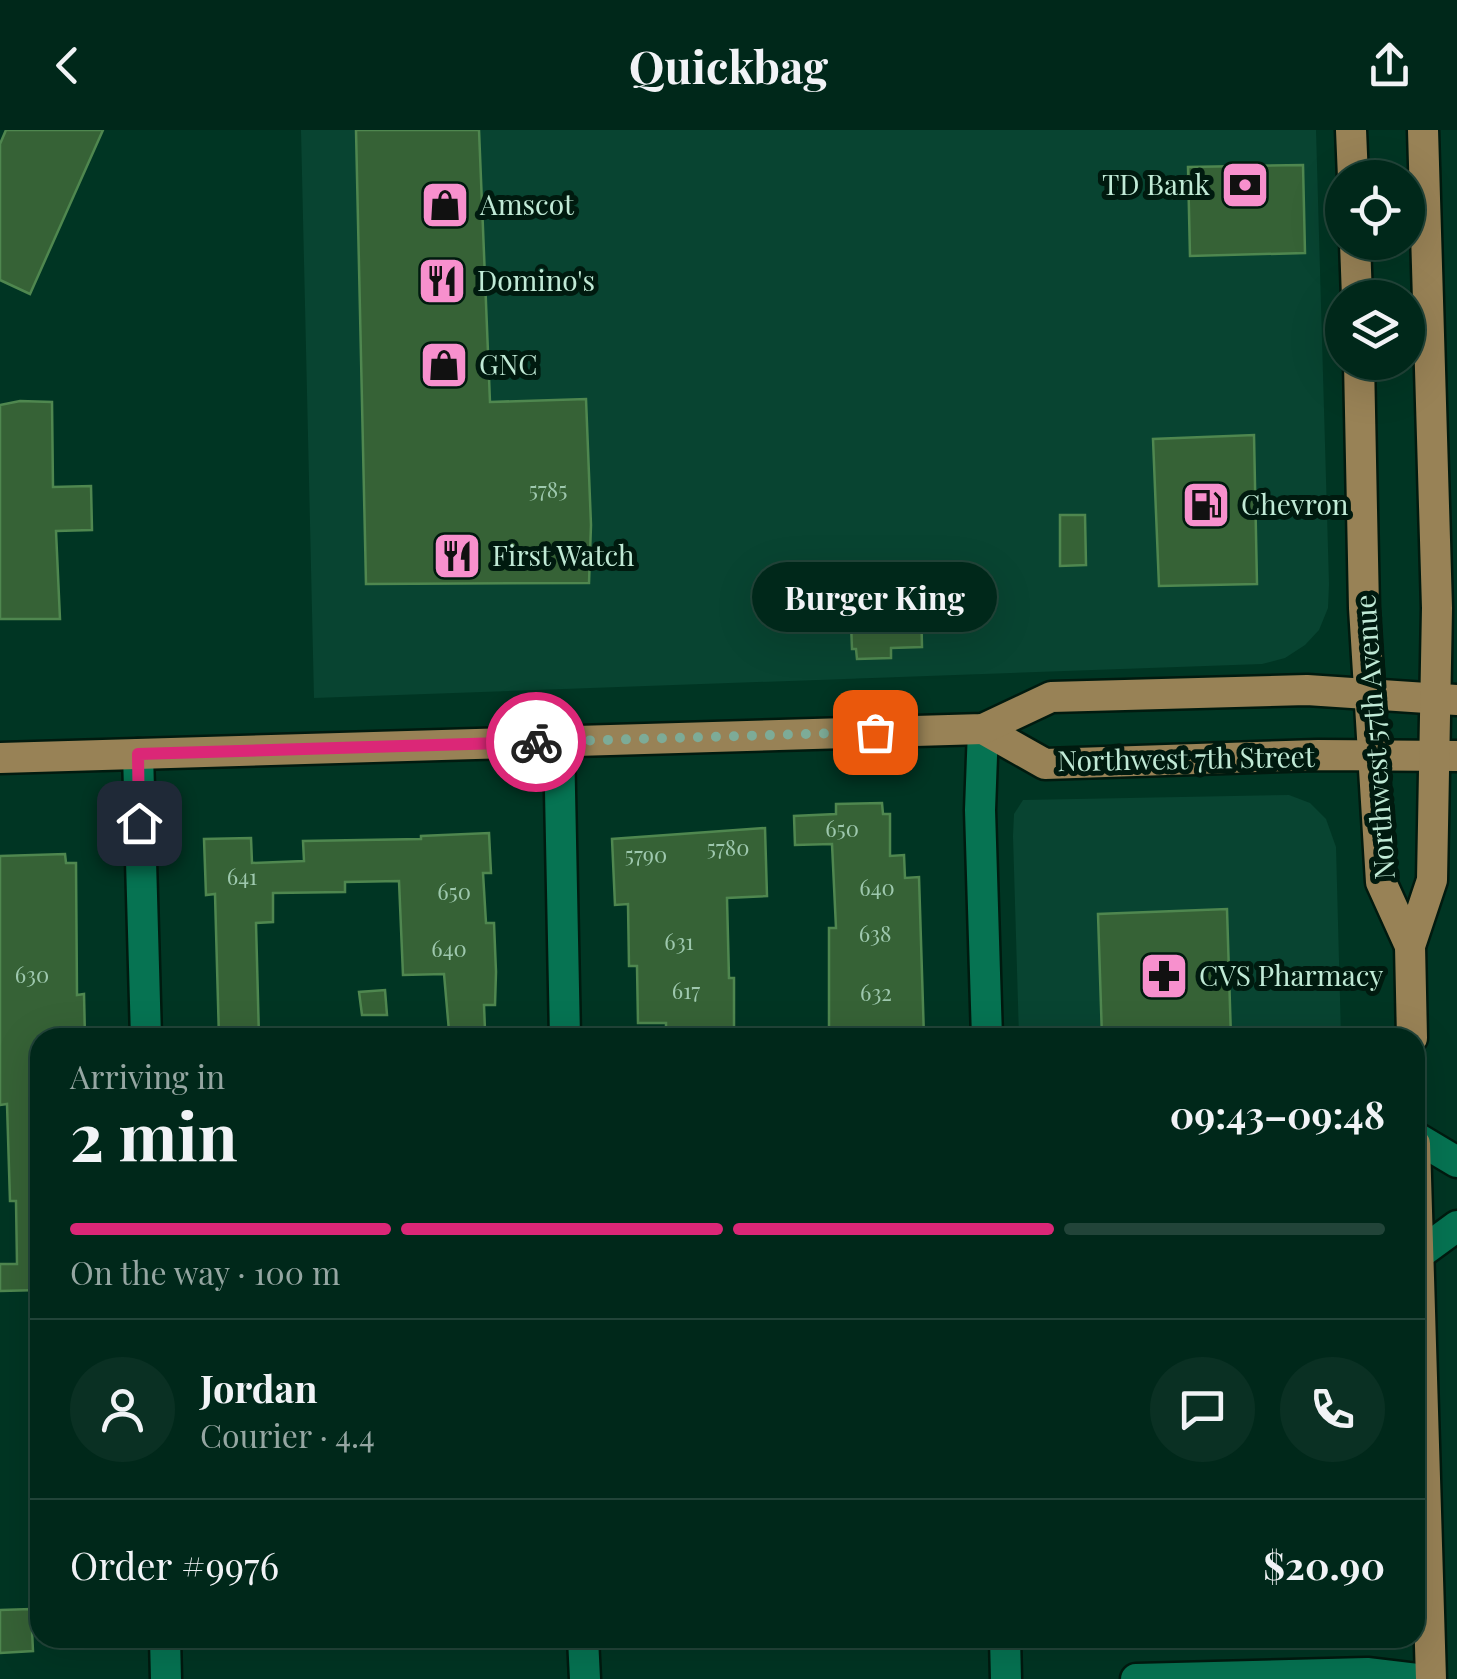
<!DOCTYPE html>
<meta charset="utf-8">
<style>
body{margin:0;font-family:"Playfair Display",serif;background:#0a3023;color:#f1f3f6;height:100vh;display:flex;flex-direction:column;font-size:38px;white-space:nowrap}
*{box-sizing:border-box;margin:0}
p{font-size:32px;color:#95a6a2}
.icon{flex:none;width:55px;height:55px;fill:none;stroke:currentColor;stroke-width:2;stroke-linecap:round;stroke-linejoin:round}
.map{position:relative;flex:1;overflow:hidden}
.sheet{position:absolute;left:30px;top:898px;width:1395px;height:620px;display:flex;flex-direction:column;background:#00281a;border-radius:30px;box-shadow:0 10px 40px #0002,0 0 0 2px #224439}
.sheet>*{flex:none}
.tools{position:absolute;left:1325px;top:30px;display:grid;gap:20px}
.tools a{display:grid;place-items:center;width:100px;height:100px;border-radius:50%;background:#00281a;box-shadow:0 10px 40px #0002,0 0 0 2px #224439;font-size:50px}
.pin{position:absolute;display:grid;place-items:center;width:85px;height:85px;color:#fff;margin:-42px;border-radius:20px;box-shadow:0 5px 15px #0006}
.courier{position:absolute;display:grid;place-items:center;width:100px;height:100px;margin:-50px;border:8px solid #db2777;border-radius:50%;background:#fff;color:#222;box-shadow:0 2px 12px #0007}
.bubble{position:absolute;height:70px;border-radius:35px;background:#00281a;box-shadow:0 10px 40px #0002,0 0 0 2px #224439;font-size:32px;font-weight:700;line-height:70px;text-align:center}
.summary em{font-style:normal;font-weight:700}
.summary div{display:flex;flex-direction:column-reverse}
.summary{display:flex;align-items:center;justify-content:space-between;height:170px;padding:0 40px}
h1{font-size:65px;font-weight:700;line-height:75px}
.bar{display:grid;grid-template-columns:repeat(4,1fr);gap:15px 10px;align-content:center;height:120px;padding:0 40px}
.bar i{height:12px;border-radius:8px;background:#224439}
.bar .selected{background:#db2777}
.bar p{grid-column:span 4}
.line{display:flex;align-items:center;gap:25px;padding:0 40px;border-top:2px solid #224439}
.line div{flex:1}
.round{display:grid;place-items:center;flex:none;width:105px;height:105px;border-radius:52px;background:#0a3023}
header{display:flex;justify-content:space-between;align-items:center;height:130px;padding:0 40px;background:#00281a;font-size:45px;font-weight:700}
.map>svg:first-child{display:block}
.built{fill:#084431}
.building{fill:#366236;stroke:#4f874f;stroke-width:2.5}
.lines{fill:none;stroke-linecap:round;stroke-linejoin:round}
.minor-casing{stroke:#001a0f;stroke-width:35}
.major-casing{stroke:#001a0f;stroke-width:35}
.minor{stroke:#067352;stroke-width:30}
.major{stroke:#988256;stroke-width:30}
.done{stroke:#7dab97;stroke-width:10;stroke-dasharray:0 18}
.route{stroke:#db2777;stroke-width:12}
.labels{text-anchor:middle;stroke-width:10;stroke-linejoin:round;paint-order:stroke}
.number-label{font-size:22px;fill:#9ec8ae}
.poi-label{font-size:28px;fill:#c0ead6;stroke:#001a0f;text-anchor:start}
.street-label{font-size:28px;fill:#c0ead6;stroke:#001a0f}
</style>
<header><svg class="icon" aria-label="back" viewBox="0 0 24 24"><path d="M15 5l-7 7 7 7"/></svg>Quickbag<svg class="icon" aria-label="share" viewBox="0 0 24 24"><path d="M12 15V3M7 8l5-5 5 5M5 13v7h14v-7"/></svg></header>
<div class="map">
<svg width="1457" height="1549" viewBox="0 0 1457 1549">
<rect width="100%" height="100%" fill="#003523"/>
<g class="built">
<path d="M301 0H1316L1329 454 1328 478 1319 500 1305 515 1285 528 1262 534 314 568Z"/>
<path d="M1289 665 1310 673 1326 689 1336 717 1341 907H1019L1013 706 1014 684 1023 670Z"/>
</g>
<g class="building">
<path d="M6 0H103L30 164 0 150V14Z"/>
<path d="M356 0H479L490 272 586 269 591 395 589 453 366 454Z"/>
<path d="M1303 35 1305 123 1190 126 1188 37Z"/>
<path d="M20 271 52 272 53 357 91 356 92 400 56 401 60 489H0V275Z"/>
<path d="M1254 305 1257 454 1159 456 1153 309Z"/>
<path d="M1060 385H1085L1086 435 1060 436Z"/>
<path d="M920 434 922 517 891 518V528L857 529 856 519H852L849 442 869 441V435Z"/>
<path d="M882 673 883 684H890V726L904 725 905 748 919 747 924 908H829V798H836L832 714 795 715 794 686 836 684V674Z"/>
<path d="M765 698 767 766 727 768 729 848H734V908H666V893H638L637 836H629L628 774 615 775 612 709Z"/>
<path d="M489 703 491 743H483L486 793H494L496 842 495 875H484L485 900 449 901 444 844 403 845 399 751 345 752V762L273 763V792L256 793 259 908H219L215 764 206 765 204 709 251 708 252 733 304 731 303 711 421 709V706Z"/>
<path d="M65 724 66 733H76L77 865 84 864 85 908H40V1160L0 1161V1134H17L16 1071H10L7 974 0 975V726Z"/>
<path d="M1227 779 1231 908H1102L1098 784Z"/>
<path d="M385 860 387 885H362L359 862Z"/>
<path d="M31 1479 33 1521 0 1523V1480Z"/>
</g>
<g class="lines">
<g class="minor-casing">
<g id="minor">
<path d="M983 599 980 680 987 908"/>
<path d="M559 612 565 908"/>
<path d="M138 624 146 908"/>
<path d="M1415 1007 1457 1032"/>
<path d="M1419 1124 1457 1096"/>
<path d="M165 1508 166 1549"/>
<path d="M583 1508 585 1549"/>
<path d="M1005 1508 1006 1549"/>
<path d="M1136 1549 1367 1543 1417 1549"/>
</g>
</g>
<g class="major-casing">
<g id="major">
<path d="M1351 0 1353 48"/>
<path d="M1355 112 1357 168"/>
<path d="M1359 232 1364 478 1381 752 1410 816"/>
<path d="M983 599 1045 634 1318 625 1457 626"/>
<path d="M0 628 983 599 1051 567 1307 560 1457 570"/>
<path d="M1412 908 1410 816 1432 750 1437 478 1423 0"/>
<path d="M1415 1014 1431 1549"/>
</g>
</g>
<use href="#minor" class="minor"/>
<use href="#major" class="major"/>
</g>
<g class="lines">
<path class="done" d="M536 612 875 602"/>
<path class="route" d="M139 693 138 624 536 612"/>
</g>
<defs>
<g id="bank-square" transform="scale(2.5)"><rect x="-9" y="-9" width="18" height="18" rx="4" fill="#f790cd" stroke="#001a0f"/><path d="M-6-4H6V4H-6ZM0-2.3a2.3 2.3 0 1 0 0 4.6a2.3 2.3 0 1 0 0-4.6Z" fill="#111"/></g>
<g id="shop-square" transform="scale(2.5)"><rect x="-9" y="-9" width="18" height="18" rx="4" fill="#f790cd" stroke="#001a0f"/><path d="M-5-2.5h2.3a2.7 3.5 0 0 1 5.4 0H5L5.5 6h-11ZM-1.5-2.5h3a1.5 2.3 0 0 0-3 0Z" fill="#111"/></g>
<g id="restaurant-square" transform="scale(2.5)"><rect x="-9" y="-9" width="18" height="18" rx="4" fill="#f790cd" stroke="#001a0f"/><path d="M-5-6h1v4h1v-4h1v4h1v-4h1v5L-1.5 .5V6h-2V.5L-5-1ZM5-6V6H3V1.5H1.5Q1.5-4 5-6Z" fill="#111"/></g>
<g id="fuel-square" transform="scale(2.5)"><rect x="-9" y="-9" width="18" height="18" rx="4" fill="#f790cd" stroke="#001a0f"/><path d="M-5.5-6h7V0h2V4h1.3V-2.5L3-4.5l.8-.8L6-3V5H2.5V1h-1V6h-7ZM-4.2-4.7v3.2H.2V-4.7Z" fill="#111"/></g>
<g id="pharmacy-square" transform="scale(2.5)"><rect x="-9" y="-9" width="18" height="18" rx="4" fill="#f790cd" stroke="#001a0f"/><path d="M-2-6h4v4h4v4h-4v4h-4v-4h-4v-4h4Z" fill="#111"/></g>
</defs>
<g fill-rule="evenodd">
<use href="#bank-square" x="1245" y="55"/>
<use href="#shop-square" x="445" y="75"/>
<use href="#restaurant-square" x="442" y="151"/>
<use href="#shop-square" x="444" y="235"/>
<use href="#fuel-square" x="1206" y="375"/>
<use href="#restaurant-square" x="457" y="426"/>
<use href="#pharmacy-square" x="1164" y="846"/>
</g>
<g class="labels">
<g class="number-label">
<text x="548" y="368">5785</text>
<text x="842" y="707">650</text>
<text x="728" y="726">5780</text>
<text x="646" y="733">5790</text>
<text x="242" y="755">641</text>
<text x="877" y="766">640</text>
<text x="454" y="770">650</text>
<text x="875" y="812">638</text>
<text x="679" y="820">631</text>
<text x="449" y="827">640</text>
<text x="32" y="853">630</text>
<text x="686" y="869">617</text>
<text x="876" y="871">632</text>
</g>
<g class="poi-label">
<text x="1210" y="65" text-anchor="end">TD Bank</text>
<text x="480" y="85">Amscot</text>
<text x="477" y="161">Domino's</text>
<text x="479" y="245">GNC</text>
<text x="1241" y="385">Chevron</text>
<text x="492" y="436">First Watch</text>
<text x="1199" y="856">CVS Pharmacy</text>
</g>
<g class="street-label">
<text transform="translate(1375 607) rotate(-94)" y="10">Northwest 57th Avenue</text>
<text transform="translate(1186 629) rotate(-1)" y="10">Northwest 7th Street</text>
</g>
</g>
</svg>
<div class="tools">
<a><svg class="icon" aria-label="locate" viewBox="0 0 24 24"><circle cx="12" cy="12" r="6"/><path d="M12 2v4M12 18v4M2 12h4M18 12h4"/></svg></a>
<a><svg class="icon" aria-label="layers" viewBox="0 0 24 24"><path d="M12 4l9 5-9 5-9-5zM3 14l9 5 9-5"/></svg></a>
</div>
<div class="pin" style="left:875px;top:602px;background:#ea580c"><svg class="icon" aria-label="bag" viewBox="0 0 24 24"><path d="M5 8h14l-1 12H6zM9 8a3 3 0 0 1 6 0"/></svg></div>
<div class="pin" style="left:139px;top:693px;background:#1f2937"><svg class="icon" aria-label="home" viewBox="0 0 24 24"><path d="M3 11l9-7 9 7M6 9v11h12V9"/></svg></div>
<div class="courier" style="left:536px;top:612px"><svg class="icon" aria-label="bike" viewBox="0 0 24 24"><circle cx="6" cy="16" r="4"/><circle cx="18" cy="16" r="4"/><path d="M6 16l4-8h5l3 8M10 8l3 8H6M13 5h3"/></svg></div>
<div class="bubble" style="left:752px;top:432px;width:245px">Burger King</div>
<section class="sheet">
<div class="summary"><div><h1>2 min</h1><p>Arriving in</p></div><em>09:43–09:48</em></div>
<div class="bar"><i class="selected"></i><i class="selected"></i><i class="selected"></i><i></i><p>On the way · 100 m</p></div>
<div class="line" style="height:180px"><a class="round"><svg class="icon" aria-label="person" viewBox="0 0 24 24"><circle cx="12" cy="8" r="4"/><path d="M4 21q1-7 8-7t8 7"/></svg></a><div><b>Jordan</b><p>Courier · 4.4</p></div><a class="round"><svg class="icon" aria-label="chat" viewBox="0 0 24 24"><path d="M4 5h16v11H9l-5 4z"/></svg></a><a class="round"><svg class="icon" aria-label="phone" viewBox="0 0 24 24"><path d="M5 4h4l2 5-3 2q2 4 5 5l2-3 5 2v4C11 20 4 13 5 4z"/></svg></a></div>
<div class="line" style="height:130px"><div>Order #9976</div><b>$20.90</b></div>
</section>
</div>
